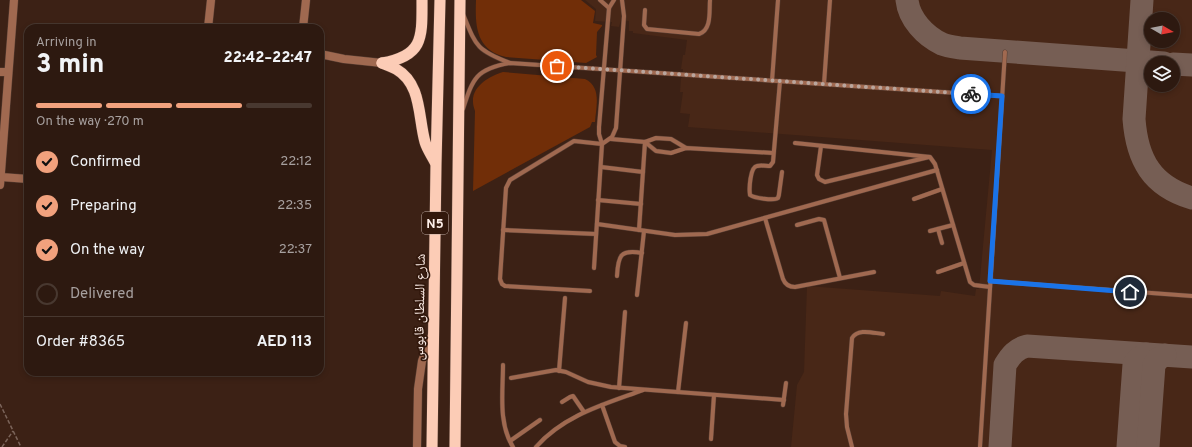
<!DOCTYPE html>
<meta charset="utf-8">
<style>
body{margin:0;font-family:Overpass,"Noto Naskh Arabic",sans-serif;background:#39261e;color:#f1f3f6;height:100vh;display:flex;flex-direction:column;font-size:15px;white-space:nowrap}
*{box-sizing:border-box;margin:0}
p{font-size:13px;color:#a7a09f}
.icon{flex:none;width:22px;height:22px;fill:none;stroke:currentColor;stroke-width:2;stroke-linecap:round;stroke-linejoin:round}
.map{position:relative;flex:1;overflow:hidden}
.side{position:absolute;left:24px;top:24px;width:300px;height:352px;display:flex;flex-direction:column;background:#2d1910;border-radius:12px;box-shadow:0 2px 6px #0003,0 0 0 1px #483830}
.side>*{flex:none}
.needle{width:26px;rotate:99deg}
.buttons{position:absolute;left:1144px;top:12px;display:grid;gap:8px}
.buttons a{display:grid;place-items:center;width:36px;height:36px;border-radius:50%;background:#2d1910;box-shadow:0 2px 6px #0003,0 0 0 1px #483830;font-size:20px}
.pin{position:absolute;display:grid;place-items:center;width:34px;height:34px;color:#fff;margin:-17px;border:2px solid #fff;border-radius:50%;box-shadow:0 1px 4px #0007}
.courier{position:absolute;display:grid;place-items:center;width:40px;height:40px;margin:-20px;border:3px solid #1a73e8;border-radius:50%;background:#fff;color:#222;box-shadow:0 1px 5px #0007}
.summary em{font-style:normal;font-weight:800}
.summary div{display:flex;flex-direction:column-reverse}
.summary{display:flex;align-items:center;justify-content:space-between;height:68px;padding:0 12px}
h1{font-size:26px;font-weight:800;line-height:30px}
.bar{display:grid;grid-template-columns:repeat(4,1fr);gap:6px 4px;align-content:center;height:48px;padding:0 12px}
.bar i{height:5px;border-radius:3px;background:#483830}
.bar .current{background:#f1a17d}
.bar p{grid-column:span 4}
.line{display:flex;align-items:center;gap:10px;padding:0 12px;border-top:1px solid #483830}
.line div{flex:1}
ol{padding:0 12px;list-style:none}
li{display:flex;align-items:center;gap:12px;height:44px}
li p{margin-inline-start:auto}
li .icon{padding:4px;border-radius:50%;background:#f1a17d;color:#111;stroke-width:4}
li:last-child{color:#a7a09f}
li i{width:22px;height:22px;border:2px solid #483830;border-radius:50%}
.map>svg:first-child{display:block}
.built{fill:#482717;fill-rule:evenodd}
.green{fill:#712e08}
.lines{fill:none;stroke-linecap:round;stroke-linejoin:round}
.taxiway{stroke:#765e54;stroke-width:23}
.service-casing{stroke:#573e33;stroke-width:5}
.minor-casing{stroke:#573e33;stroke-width:9}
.trunk-casing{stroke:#573e33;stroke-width:12}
.path{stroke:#7b645a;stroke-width:1.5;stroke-dasharray:4 2;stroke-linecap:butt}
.service{stroke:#a06950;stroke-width:4}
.minor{stroke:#a06950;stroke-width:8}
.trunk{stroke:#fcccb6;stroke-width:11}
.done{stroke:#b9a69e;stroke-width:4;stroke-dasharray:0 7.2}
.route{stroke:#1a73e8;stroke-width:5}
.labels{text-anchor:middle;stroke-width:3.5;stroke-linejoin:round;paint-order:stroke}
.shield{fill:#32180c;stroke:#c0aea6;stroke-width:1}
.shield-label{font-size:13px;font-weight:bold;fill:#fdeee8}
.street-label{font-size:14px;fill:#fdeee8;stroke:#32180c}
</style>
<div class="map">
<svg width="1192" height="447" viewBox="0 0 1192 447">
<rect width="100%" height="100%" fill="#3c2115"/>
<path class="built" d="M585 0H1192V447H791L797 385 804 372 807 286 940 296 941 291 975 296 976 289H979L992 150 688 127 690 114 680 113 683 92H680L681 78H682L683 69H681L683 55H685L687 40 633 33V31H629V21L621 20 619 27 611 26 612 22 595 21 596 9ZM1151 19H1173V41H1151ZM1151 63H1173V85H1151Z"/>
<g class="green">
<path d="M476 0H581L595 11 593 23 602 25V26L597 32 596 55 597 57 586 63 506 57C476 50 475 26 476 0Z"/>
<path d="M503 72 585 79C602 87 596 107 595 122H592L590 127 473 191 475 111C474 108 473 105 473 102 472 86 490 76 503 72Z"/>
</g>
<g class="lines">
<g class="taxiway">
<path d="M907 0C909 19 925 36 942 44 947 46 954 47 960 48L1164 63"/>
<path d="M1142 0 1134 119C1137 160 1152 186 1192 198"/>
<path d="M1173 64 1192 65"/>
<path d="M1000 447 1005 365C1011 355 1016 349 1027 346L1192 357"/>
<path d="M1128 447 1134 364 1138 359 1146 354"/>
<path d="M1148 447 1154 365 1158 359 1165 355"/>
</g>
<g class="service-casing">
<g id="service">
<path d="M600 0 609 8"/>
<path d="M645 10 644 25 647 29 699 34C712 30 709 11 710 0"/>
<path d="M463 14C476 46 476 50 510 63"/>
<path d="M772 81 778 0"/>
<path d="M780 81 773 162 770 166C766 166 761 165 757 166 750 167 749 189 750 195 754 198 774 201 778 198 778 197 779 196 779 194L782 172"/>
<path d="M824 84 830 0"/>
<path d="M463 109C473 78 476 69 510 63L1002 96"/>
<path d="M611 139 645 142 656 138 671 139 686 148"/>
<path d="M645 142 656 151 671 153 686 148 773 153"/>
<path d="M795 143 930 157 935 164 970 282 974 285 990 287"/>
<path d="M821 146 817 175 819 179 825 182 929 157"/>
<path d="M601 167 643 172"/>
<path d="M914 199 942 189"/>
<path d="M598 200 641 204"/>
<path d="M765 218 783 279C785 284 789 287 795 287L874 272"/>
<path d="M597 224 675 235 707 234 937 170"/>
<path d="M797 225 819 219 824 220 840 278"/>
<path d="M938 229 942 243"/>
<path d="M503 230 596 234"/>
<path d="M639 230 645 142"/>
<path d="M930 231 953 225"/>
<path d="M594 268 602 144 599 134V127L609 8 614 0"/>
<path d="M938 272 964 263"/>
<path d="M617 276C618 256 620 249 642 253"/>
<path d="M990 281 1192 296"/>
<path d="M590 291 505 286 502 284 500 279 506 188 510 180 574 141 602 144 612 137 616 128 624 16 622 0"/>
<path d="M637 295 644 231"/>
<path d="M503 365C503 392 498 423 513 447"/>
<path d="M559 371 565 298"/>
<path d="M511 378 556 370 566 372 588 382 611 387 784 400"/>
<path d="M619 388 625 312"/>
<path d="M678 392 686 323"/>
<path d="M562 402 570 397 573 396 584 412"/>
<path d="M602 405 615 442 620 446 625 447"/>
<path d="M783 405 786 383"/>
<path d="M711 439 714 395"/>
<path d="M510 441 540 420"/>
<path d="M536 447C564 415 605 404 643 390"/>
<path d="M852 447 847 427 846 414 852 338C858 328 873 333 883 334"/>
<path d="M980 447 1005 52"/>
</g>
</g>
<g class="minor-casing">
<g id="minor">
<path d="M208 28 211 0"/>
<path d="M303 28 306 0"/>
<path d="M320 54 344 59 382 63"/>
<path d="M0 72H8"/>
<path d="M1 177 28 179"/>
<path d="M0 185 14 0"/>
<path d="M417 447 418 389 422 361 432 335"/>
</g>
</g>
<g class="trunk-casing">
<g id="trunk">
<path d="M382 63C386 65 392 67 396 69 422 84 418 117 425 142 427 149 432 156 435 162"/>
<path d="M382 63C424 56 422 37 422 0"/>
<path d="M432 447 436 164 440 0"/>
<path d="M455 447 460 0"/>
</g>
</g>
<g class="path">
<path d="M0 404 21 447"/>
<path d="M2 447 13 431"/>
</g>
<use href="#service" class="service"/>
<use href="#minor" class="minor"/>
<use href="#trunk" class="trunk"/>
</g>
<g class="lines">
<path class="done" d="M557 66 971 94"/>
<path class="route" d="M971 94 1002 96 990 281 1130 292"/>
</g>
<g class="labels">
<rect class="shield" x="422" y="212" width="26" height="22" rx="3"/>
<g class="shield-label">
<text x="435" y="228">N5</text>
</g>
<g class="street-label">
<text transform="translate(419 307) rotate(-89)" y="5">شارع السلطان قابوس</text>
</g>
</g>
</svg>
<div class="buttons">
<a><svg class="needle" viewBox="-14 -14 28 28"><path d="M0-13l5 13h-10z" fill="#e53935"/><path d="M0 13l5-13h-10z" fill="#a7a09f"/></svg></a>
<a><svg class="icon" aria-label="layers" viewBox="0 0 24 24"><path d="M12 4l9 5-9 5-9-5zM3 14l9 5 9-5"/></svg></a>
</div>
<div class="pin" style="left:557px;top:66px;background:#ea580c"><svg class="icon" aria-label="bag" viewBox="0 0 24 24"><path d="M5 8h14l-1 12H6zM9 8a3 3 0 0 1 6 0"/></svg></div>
<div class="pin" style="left:1130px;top:292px;background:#1f2937"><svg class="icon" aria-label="home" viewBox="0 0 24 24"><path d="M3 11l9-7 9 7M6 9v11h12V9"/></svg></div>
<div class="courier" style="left:971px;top:94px"><svg class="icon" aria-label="bike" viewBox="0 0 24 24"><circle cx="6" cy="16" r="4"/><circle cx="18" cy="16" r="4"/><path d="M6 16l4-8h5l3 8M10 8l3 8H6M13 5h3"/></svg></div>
<section class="side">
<div class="summary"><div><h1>3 min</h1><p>Arriving in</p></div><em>22:42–22:47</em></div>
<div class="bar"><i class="current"></i><i class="current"></i><i class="current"></i><i></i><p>On the way · 270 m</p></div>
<ol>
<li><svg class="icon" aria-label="check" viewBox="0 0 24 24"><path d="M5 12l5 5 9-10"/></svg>Confirmed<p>22:12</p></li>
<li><svg class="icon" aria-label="check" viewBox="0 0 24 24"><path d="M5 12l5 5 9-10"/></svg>Preparing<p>22:35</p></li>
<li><svg class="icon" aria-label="check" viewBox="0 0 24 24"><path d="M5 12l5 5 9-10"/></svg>On the way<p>22:37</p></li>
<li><i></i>Delivered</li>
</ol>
<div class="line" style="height:52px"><div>Order #8365</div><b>AED 113</b></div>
</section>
</div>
